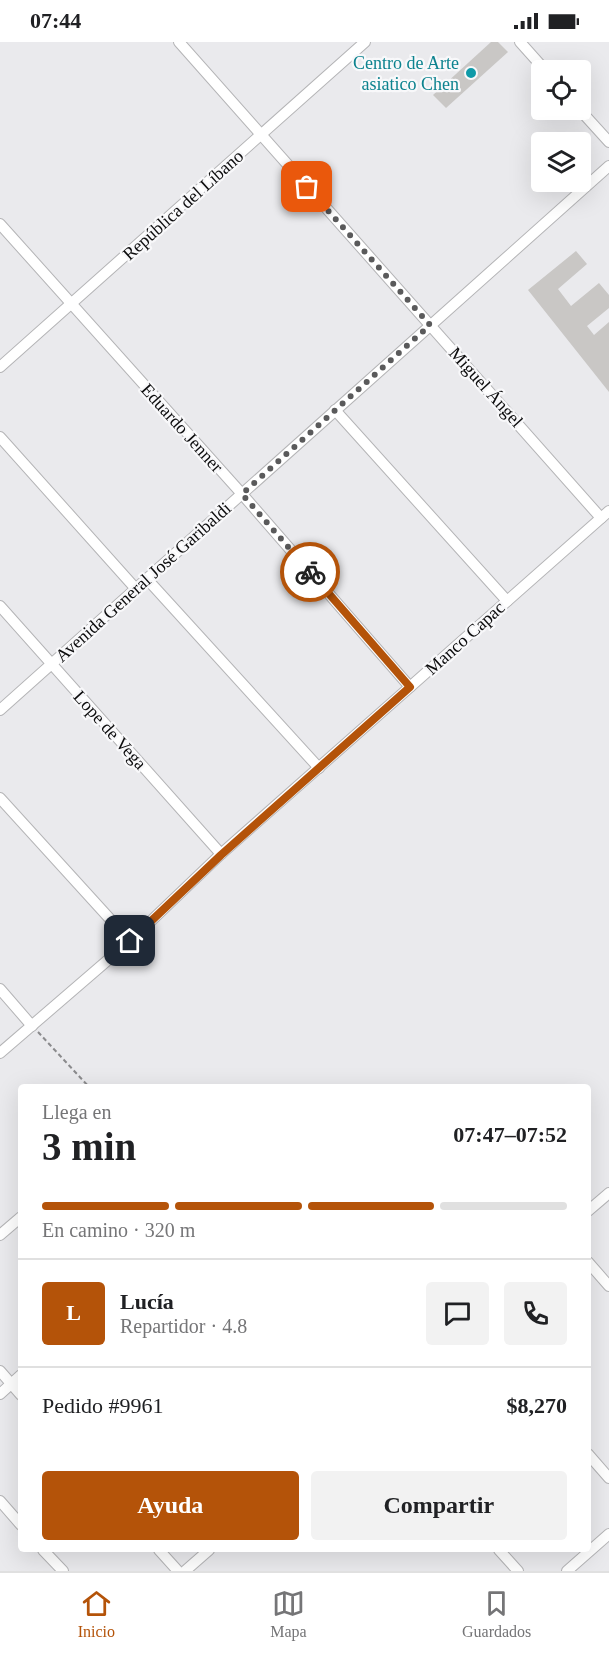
<!DOCTYPE html>
<html lang="es">
<meta charset="utf-8">
<style>
body{margin:0;font-family:"Times New Roman",serif;background:#f2f2f2;color:#202124;height:100vh;display:flex;flex-direction:column;font-size:22px;white-space:nowrap}
*{box-sizing:border-box;margin:0}
p{font-size:20px;color:#757577}
.icon{flex:none;width:33px;height:33px;fill:none;stroke:currentColor;stroke-width:2;stroke-linecap:round;stroke-linejoin:round}
.map{position:relative;flex:1;overflow:hidden}
.details{position:absolute;left:18px;top:1042px;width:573px;height:468px;display:flex;flex-direction:column;background:#fff;border-radius:6px;box-shadow:0 6px 24px #0002}
.details>*{flex:none}
.tools{position:absolute;left:531px;top:18px;display:grid;gap:12px}
.tools a{display:grid;place-items:center;width:60px;height:60px;border-radius:6px;background:#fff;box-shadow:0 6px 24px #0002;font-size:30px}
.pin{position:absolute;display:grid;place-items:center;width:51px;height:51px;color:#fff;margin:-26px;border-radius:12px;box-shadow:0 3px 9px #0006}
.courier{position:absolute;display:grid;place-items:center;width:60px;height:60px;margin:-30px;border:4px solid #b45309;border-radius:50%;background:#fff;color:#222;box-shadow:0 2px 8px #0007}
.headline em{font-style:normal;font-weight:800}
.headline div{display:flex;flex-direction:column-reverse}
.headline{display:flex;align-items:center;justify-content:space-between;height:102px;padding:0 24px}
h1{font-size:39px;font-weight:800;line-height:45px}
.bar{display:grid;grid-template-columns:repeat(4,1fr);gap:9px 6px;align-content:center;height:72px;padding:0 24px}
.bar i{height:8px;border-radius:4px;background:#e0e0e0}
.bar .selected{background:#b45309}
.bar p{grid-column:span 4}
.line{display:flex;align-items:center;gap:15px;padding:0 24px;border-top:2px solid #e0e0e0}
.line div{flex:1}
.round{display:grid;place-items:center;flex:none;width:63px;height:63px;border-radius:6px;background:#f2f2f2}
.button{display:flex;gap:12px;margin-top:auto;padding:12px 24px}
.button a{flex:1;height:69px;border-radius:6px;background:#b45309;color:#fff;font-size:24px;font-weight:800;line-height:69px;text-align:center}
.button a+a{background:#f2f2f2;color:#202124}
.status{display:flex;justify-content:space-between;align-items:center;height:42px;padding:0 30px;background:#fff;direction:ltr}
.status svg{height:16px;fill:currentColor}
.menu{display:flex;justify-content:space-around;align-items:center;height:84px;border-top:2px solid #e0e0e0;background:#fff;font-size:16px;color:#757577}
.menu a{display:grid;justify-items:center;gap:3px}
.menu .selected{color:#b45309}
.map>svg:first-child{display:block}
.building{fill:#c9c7c5}
.lines{fill:none;stroke-linecap:round;stroke-linejoin:round}
.street-casing{stroke:#b4b4b6;stroke-width:12}
.path{stroke:#8b8b8d;stroke-width:2;stroke-dasharray:4.5 3;stroke-linecap:butt}
.street{stroke:#fff;stroke-width:10}
.done{stroke:#5a5a5b;stroke-width:6;stroke-dasharray:0 10.8}
.route{stroke:#b45309;stroke-width:8}
.culture-dot{fill:#0f9aa8;stroke:#f8f8fa;stroke-width:2}
.labels{text-anchor:middle;stroke-width:4.5;stroke-linejoin:round;paint-order:stroke}
.culture-label{font-size:18px;fill:#0d838f;stroke:#f8f8fa;text-anchor:end}
.street-label{font-size:18px;fill:#0c0c0d;stroke:#f8f8fa}
</style>
<div class="status"><b>07:44</b><svg viewBox="0 0 49 12"><path d="M0 12V9h3v3zM5 12V6h3v6zM10 12V3h3v9zM15 12V0h3v12zM26 1h20v11H26zM47 4h2v5h-2z"/></svg></div>
<div class="map">
<svg width="609" height="1529" viewBox="0 0 609 1529">
<rect width="100%" height="100%" fill="#eaeaed"/>
<g class="building">
<path d="M491 0H498L508 10 446 66 433 53Z"/>
<path d="M576 209 587 222 558 247 571 264 599 241 609 253V266L587 284 594 293 609 280V350L528 248Z"/>
</g>
<g class="lines">
<g class="street-casing">
<g id="street">
<path d="M179 0 601 476"/>
<path d="M520 0 545 28"/>
<path d="M580 68 609 100"/>
<path d="M0 182 242 452 410 645"/>
<path d="M0 325 365 0"/>
<path d="M335 368 507 559"/>
<path d="M0 395 136 547"/>
<path d="M147 537 319 726"/>
<path d="M0 564 221 812"/>
<path d="M0 668 609 124"/>
<path d="M0 756 130 899"/>
<path d="M0 947 32 984"/>
<path d="M0 1011 130 899 221 812 609 469"/>
<path d="M588 1169 609 1151"/>
<path d="M0 1193 21 1175"/>
<path d="M588 1220 609 1244"/>
<path d="M0 1329 21 1353"/>
<path d="M0 1352 21 1333"/>
<path d="M588 1412 609 1436"/>
<path d="M0 1459 21 1483"/>
<path d="M43 1508 63 1529"/>
<path d="M159 1508 178 1529"/>
<path d="M499 1508 518 1529"/>
<path d="M185 1529 209 1508"/>
<path d="M567 1529 609 1492"/>
</g>
</g>
<path class="path" d="M38 990 90 1046"/>
<use href="#street" class="street"/>
</g>
<g class="lines">
<path class="done" d="M307 145 430 283 242 452 310 530"/>
<path class="route" d="M130 899 221 813 410 645 310 530"/>
</g>
<circle class="culture-dot" cx="471" cy="31" r="6"/>
<g class="labels">
<g class="culture-label">
<text x="459" y="27">Centro de Arte<tspan x="459" dy="21">asiatico Chen</tspan></text>
</g>
<g class="street-label">
<text transform="translate(183 163) rotate(-42)" y="6">República del Líbano</text>
<text transform="translate(486 345) rotate(48)" y="6">Miguel Ángel</text>
<text transform="translate(182 386) rotate(48)" y="6">Eduardo Jenner</text>
<text transform="translate(143 540) rotate(-42)" y="6">Avenida General José Garibaldi</text>
<text transform="translate(465 596) rotate(-42)" y="6">Manco Capac</text>
<text transform="translate(110 688) rotate(48)" y="6">Lope de Vega</text>
</g>
</g>
</svg>
<div class="tools">
<a><svg class="icon" aria-label="locate" viewBox="0 0 24 24"><circle cx="12" cy="12" r="6"/><path d="M12 2v4M12 18v4M2 12h4M18 12h4"/></svg></a>
<a><svg class="icon" aria-label="layers" viewBox="0 0 24 24"><path d="M12 4l9 5-9 5-9-5zM3 14l9 5 9-5"/></svg></a>
</div>
<div class="pin" style="left:307px;top:145px;background:#ea580c"><svg class="icon" aria-label="bag" viewBox="0 0 24 24"><path d="M5 8h14l-1 12H6zM9 8a3 3 0 0 1 6 0"/></svg></div>
<div class="pin" style="left:130px;top:899px;background:#1f2937"><svg class="icon" aria-label="home" viewBox="0 0 24 24"><path d="M3 11l9-7 9 7M6 9v11h12V9"/></svg></div>
<div class="courier" style="left:310px;top:530px"><svg class="icon" aria-label="bike" viewBox="0 0 24 24"><circle cx="6" cy="16" r="4"/><circle cx="18" cy="16" r="4"/><path d="M6 16l4-8h5l3 8M10 8l3 8H6M13 5h3"/></svg></div>
<section class="details">
<div class="headline"><div><h1>3 min</h1><p>Llega en</p></div><em>07:47–07:52</em></div>
<div class="bar"><i class="selected"></i><i class="selected"></i><i class="selected"></i><i></i><p>En camino · 320 m</p></div>
<div class="line" style="height:108px"><b class="round" style="background:#b45309;color:#fff">L</b><div><b>Lucía</b><p>Repartidor · 4.8</p></div><a class="round"><svg class="icon" aria-label="chat" viewBox="0 0 24 24"><path d="M4 5h16v11H9l-5 4z"/></svg></a><a class="round"><svg class="icon" aria-label="phone" viewBox="0 0 24 24"><path d="M5 4h4l2 5-3 2q2 4 5 5l2-3 5 2v4C11 20 4 13 5 4z"/></svg></a></div>
<div class="line" style="height:78px"><div>Pedido #9961</div><b>$8,270</b></div>
<div class="button"><a>Ayuda</a><a>Compartir</a></div>
</section>
</div>
<nav class="menu">
<a class="selected"><svg class="icon" aria-label="home" viewBox="0 0 24 24"><path d="M3 11l9-7 9 7M6 9v11h12V9"/></svg>Inicio</a>
<a><svg class="icon" aria-label="map" viewBox="0 0 24 24"><path d="M3 6l6-2 6 2 6-2v14l-6 2-6-2-6 2zM9 4v14M15 6v14"/></svg>Mapa</a>
<a><svg class="icon" aria-label="saved" viewBox="0 0 24 24"><path d="M7 4h10v16l-5-4-5 4z"/></svg>Guardados</a>
</nav>
